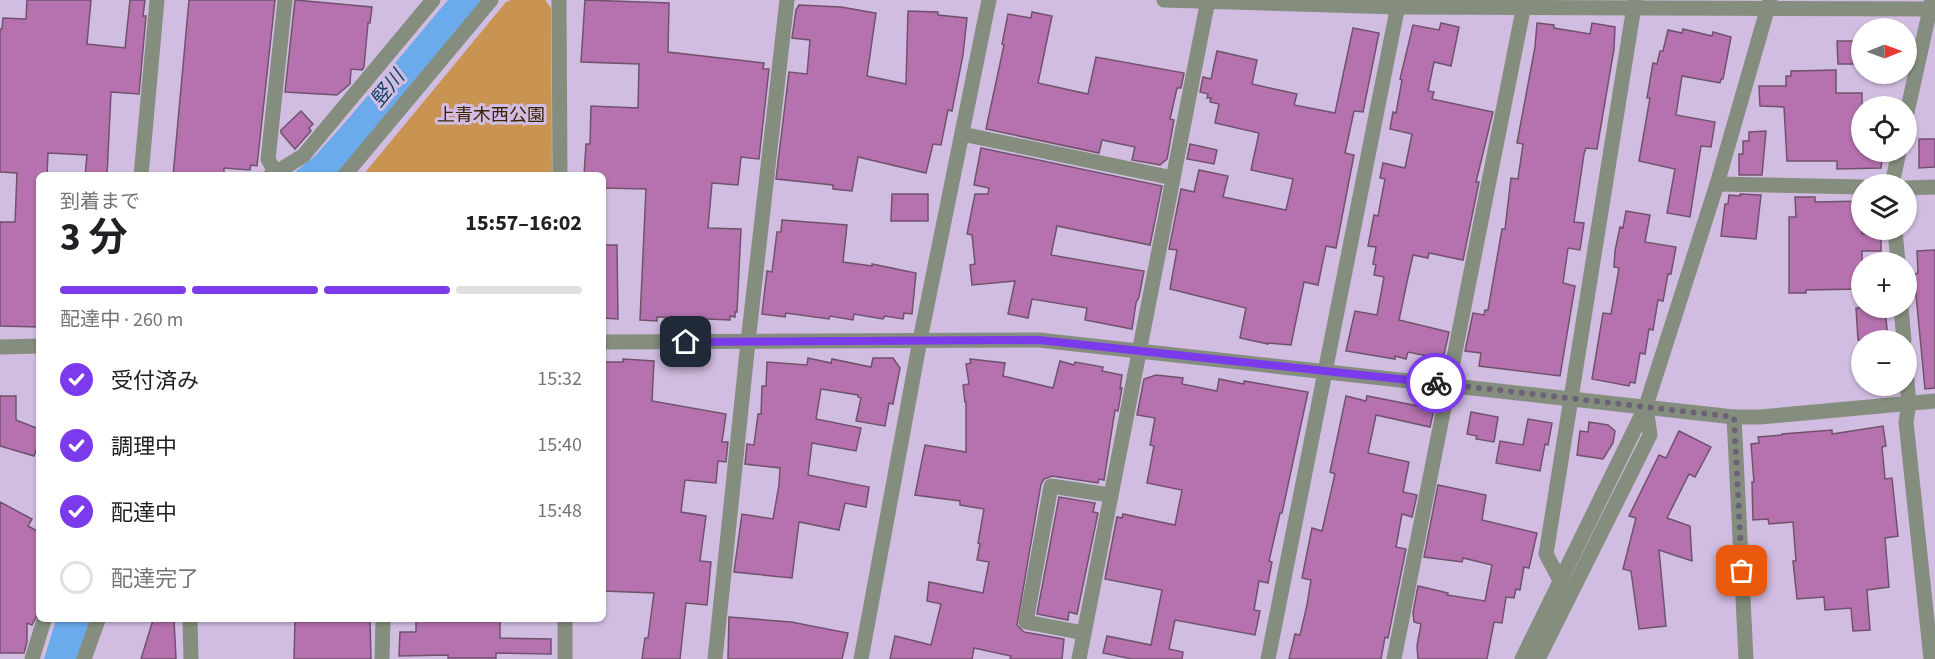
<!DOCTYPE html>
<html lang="ja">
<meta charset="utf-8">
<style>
body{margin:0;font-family:"Source Sans 3","Noto Sans JP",sans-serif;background:#f6f6f6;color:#202124;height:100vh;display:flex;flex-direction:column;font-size:22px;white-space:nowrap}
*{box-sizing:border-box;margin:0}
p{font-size:20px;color:#757577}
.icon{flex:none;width:33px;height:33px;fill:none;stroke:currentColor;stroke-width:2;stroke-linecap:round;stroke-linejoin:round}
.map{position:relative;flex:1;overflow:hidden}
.drawer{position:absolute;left:36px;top:172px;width:570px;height:450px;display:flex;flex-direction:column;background:#fff;border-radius:9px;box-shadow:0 2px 4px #0004}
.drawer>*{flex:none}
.needle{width:39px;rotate:89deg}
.controls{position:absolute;left:1851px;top:18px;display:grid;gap:12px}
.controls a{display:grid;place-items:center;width:66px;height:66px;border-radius:50%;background:#fff;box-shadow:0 2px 4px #0004;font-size:30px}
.pin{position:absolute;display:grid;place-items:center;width:51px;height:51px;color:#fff;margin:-26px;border-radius:12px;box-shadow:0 3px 9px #0006}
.courier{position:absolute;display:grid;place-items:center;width:60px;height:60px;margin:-30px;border:4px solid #7c3aed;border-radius:50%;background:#fff;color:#222;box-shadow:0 2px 8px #0007}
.headline em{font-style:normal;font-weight:700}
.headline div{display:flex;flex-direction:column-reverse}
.headline{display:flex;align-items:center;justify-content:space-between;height:102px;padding:0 24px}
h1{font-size:39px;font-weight:700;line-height:45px}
.bar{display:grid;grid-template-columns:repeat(4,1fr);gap:9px 6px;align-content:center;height:72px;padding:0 24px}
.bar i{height:8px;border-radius:4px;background:#e0e0e0}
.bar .on{background:#7c3aed}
.bar p{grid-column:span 4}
ol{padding:0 24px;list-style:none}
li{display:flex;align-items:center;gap:18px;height:66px}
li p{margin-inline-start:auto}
li .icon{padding:6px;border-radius:50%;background:#7c3aed;color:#fff;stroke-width:4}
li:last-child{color:#757577}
li i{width:33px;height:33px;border:3px solid #e0e0e0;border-radius:50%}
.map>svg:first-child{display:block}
.green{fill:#c99452}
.water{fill:#6baaeb}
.building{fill:#b572ae;stroke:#70526c;stroke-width:1.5}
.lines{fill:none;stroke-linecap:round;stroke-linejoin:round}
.minor{stroke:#858e7e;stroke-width:15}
.tertiary{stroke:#858e7e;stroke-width:15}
.done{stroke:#6d6176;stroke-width:6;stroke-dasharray:0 10.8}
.route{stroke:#7c3aed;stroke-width:8}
.labels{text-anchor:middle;stroke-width:6;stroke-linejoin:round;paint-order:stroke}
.park-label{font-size:18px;fill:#3b2402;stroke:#d1bde1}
.water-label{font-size:20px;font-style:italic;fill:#14416b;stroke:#d1bde1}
</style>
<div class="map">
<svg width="1935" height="659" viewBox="0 0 1935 659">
<rect width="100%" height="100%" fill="#d1bde1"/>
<path class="green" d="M511 0H545L551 8 552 175H363L506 2Z"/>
<g class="water">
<path d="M448 0H484L337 175 290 176 315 156 349 118Z"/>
<path d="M56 620H91L78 659H44Z"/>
</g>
<g class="building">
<path d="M27 0H91L87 44 125 48 130 0H145L143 16H146L139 94 111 92 107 176H85L87 155 48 153 47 176H39V327L0 326V222H15L17 173 0 172V29H2L3 18 26 19Z"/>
<path d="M189 0H275L257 166 251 165 250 170 224 168V176H173Z"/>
<path d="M295 0 372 7 370 23H368L364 67 362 70 351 69 350 84 337 95 285 92Z"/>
<path d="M585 0 669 3 668 52 764 63 763 69H769L759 159 741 157 738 185 712 183 708 228 741 229 737 312H735V317L730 316V320L657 317V321L640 320 646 189 603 188V176H584L586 144H590L591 106 638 108 639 64 581 62Z"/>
<path d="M799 5 841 7 876 13 867 76 906 84 908 11 938 12V15L967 18 963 55 952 111 948 110 941 145 933 144 926 173 858 157 852 191 833 189V185L776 179 789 72 807 74 810 40 792 38 796 10Z"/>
<path d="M1032 12 1052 16 1038 83 1088 94 1096 57 1184 73 1181 88H1177L1170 119 1174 120 1167 159 1160 165 1132 160 1135 147 1102 140 1099 153 986 129 1004 45 1002 44 1008 14 1031 18Z"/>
<path d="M1441 23 1459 27 1451 66 1434 62 1428 91 1434 92 1432 99 1493 112 1476 182H1479L1463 260 1429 253 1428 258 1413 255 1407 282 1399 320 1449 332 1443 359 1408 352 1406 359 1395 356V359L1346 351 1355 311 1377 315 1384 277 1374 275 1376 265 1373 264 1376 247 1368 246 1374 215 1378 216 1385 179 1380 178 1383 163 1405 168 1412 134 1390 129 1393 112 1396 113 1402 80 1400 79 1413 25 1439 30Z"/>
<path d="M1537 23 1554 25V28L1590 34 1592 23 1615 27 1614 49 1597 149 1586 148 1584 154 1574 222 1584 223 1580 250 1568 248 1563 283 1575 286 1560 376 1479 366 1481 353 1465 351 1473 313 1484 315 1485 310H1488L1502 229H1505L1511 178 1518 179 1523 144 1517 143 1535 47Z"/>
<path d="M1353 28 1379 33 1363 112 1354 111 1345 153 1354 155 1336 248 1326 246 1318 285 1304 282 1291 345 1268 343V344L1240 338 1246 308 1170 289 1177 250 1169 249 1181 189 1194 192 1199 170 1228 176 1223 197 1286 210 1293 179 1251 170 1259 133 1215 123 1219 104 1210 102 1211 98H1207L1208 94 1200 92 1203 77 1211 79 1217 51 1257 60 1252 84 1297 94 1294 105 1335 113Z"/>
<path d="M1683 29 1712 36 1713 32 1731 37 1723 79H1721L1720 83 1682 76 1676 115 1715 122 1711 147 1701 146 1690 217 1667 213 1675 169 1639 161 1650 98H1647L1653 63 1657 64 1660 51H1663L1668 30 1682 33Z"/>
<path d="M1837 41H1862V64H1838Z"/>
<path d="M1836 70V93H1862V152H1883L1881 168 1837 169V161H1787L1784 107 1760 106 1759 86H1786V76H1791V71Z"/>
<path d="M301 111 313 124 309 128 311 131 295 149 281 133V130Z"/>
<path d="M1766 131 1762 175H1739V154H1743V141H1749V132Z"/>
<path d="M1919 139H1935V167L1919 168Z"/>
<path d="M1190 144 1217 150 1214 164 1187 159Z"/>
<path d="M981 148 1162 186 1150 245 1057 226 1051 255 1144 271 1139 297 1136 303 1132 329 1085 320 1087 308 1032 299 1028 318 1008 314 1015 281 972 285 970 265 975 264 972 235 967 234 975 194H988L989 188 974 185Z"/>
<path d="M892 194H928V221H891Z"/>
<path d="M1740 194 1761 195 1756 239 1721 236 1725 204H1728L1729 195 1740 196Z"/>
<path d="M1795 197H1815V202L1862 201V234L1881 233V251H1862V289L1806 290V293H1789V217H1796Z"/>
<path d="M1626 211 1650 215 1645 242 1676 247 1671 274H1668L1663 301 1658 300 1653 330 1649 329 1645 354 1640 353 1635 383 1630 382 1629 386 1592 379 1603 313 1611 314 1619 268 1614 267 1615 251 1620 227 1623 228Z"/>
<path d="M782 220 847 225 843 262 872 266V264L916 273 912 314 904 313 903 319 885 316 883 319 854 314 853 320 830 316 829 319 786 313 785 317 762 314 767 271 772 272 777 232H781Z"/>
<path d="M603 245H617L618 319 603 318Z"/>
<path d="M1935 250V388L1925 389 1914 274 1918 273 1917 251Z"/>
<path d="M1856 308H1885L1888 340H1858Z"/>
<path d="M808 358 831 363 832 359 871 367 873 358H893L900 368 893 404 889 403 885 426 856 421 861 398 858 397V395L821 389 816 419 861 428 856 451 812 443 808 475 869 487 866 507 845 503 839 530 799 522 792 578 734 572 742 514 773 519 779 485 780 468 745 464 747 444 754 445 758 414H761L762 386H766L767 362 807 365Z"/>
<path d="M623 359 654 361 652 401 726 414 722 442H728L726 462 718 461 716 483 685 480 681 512 706 516 700 561 711 562 707 605 686 603 680 659H642L645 638H648L654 593 603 591V410H605V362H623Z"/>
<path d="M970 359 1005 363 1003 376 1053 388 1060 361 1074 365 1075 362 1103 367 1102 371 1122 375 1120 389 1122 388 1118 411 1115 410 1104 480 1099 479 1098 483 1052 476 1044 479 1041 484 1017 625 1024 632 1064 639 1062 659H1010L1011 656 974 648 972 659H890L895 636 931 645 941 604 927 601 929 582 983 593 989 562 977 560 980 544 978 543 984 509 960 505V501L915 495 925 445 966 452V402H965L963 385 969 384 966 364 971 363Z"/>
<path d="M1156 375 1183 378 1182 384 1217 391 1219 379 1244 384V381L1308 392 1282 513H1280L1269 561 1272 562 1268 583 1259 581 1254 610 1260 611 1255 635 1175 620 1169 649 1183 652 1182 659H1132L1103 653 1107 636 1151 645 1162 590 1105 579 1117 517 1122 518 1123 514 1175 525 1182 490 1147 483 1154 446 1150 445 1155 418 1137 415 1144 379Z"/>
<path d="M0 396H16V420L39 429V443L34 456 0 446Z"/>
<path d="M1346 396 1366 401 1367 396 1434 409 1430 427 1376 415 1368 453 1409 462 1403 492 1417 495 1412 517 1402 514 1396 547 1406 549 1388 638 1385 637 1381 659H1289L1295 634 1300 635 1307 605 1311 580 1302 578 1312 528 1322 531 1335 474 1330 472Z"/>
<path d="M1471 412 1498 417 1494 442 1476 439 1477 436 1467 434Z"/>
<path d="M1528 419 1552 423 1548 445 1545 444 1540 471 1496 463 1500 441 1523 445Z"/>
<path d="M1589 422 1608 425 1615 431 1613 443 1603 459 1577 455 1580 431 1588 432Z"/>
<path d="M1883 426 1886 446 1882 447 1885 479 1892 478 1898 536 1885 538 1889 587 1867 590 1870 630 1853 631 1851 608 1825 610 1824 597 1797 599 1793 561H1796L1793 522 1769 524 1768 519 1753 520 1752 482H1754L1751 444 1759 443 1758 437 1782 435V434L1832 430V434Z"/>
<path d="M1679 431 1711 447 1695 477 1689 474 1667 518 1690 526 1692 561 1659 550 1666 626 1639 629 1631 571 1623 569 1636 518 1629 516 1659 455 1666 458Z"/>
<path d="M1438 485 1486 495 1482 520 1537 533 1529 568 1524 567 1520 590 1516 589 1514 598 1506 597 1502 623 1494 622 1487 659H1418L1417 646 1421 624 1414 622 1413 612 1418 586 1448 593 1447 595 1485 601 1492 565 1463 558 1462 562 1424 557Z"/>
<path d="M1059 497 1095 503 1093 512 1098 513 1077 614 1069 612 1068 620 1037 614Z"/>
<path d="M0 502 32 519 28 526 39 532V611L32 625 27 623V642L24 653H0Z"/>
<path d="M729 617 791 622 848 633 842 659H728Z"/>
<path d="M153 620H174L176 659H141Z"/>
<path d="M295 620H370L371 659H294Z"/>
<path d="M416 620H500V638L551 639V654L496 653V658H448V655L399 656 400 632H416Z"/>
</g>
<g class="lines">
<g class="minor">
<path d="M559 0 560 176"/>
<path d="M1906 117 1932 0"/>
<path d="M962 134 1173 178"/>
<path d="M275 172 268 159 285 0"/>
<path d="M141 176 157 0"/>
<path d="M270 176 303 156 433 0"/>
<path d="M344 176 491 0"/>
<path d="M1717 184 1862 187"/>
<path d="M1892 184 1899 152"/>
<path d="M1906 188 1935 187"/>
<path d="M1895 230 1898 262"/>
<path d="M1901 308 1904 340"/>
<path d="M1906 371 1909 403"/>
<path d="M1734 417 1746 659"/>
<path d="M1569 597 1546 554 1635 0"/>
<path d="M565 620V659"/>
<path d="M1084 633 1026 622 1051 486 1110 495"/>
<path d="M32 659 44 620"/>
<path d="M84 659 98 620"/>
<path d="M382 659 383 620"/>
<path d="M715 659 748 342 787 0"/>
<path d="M1079 659 1208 0"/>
<path d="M1394 659 1525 0"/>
<path d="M1522 659 1646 406 1717 184 1770 0"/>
<path d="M1538 659 1650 435 1646 406"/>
</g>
<g class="tertiary">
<path d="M1164 0 1398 7 1935 9"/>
<path d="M603 342 1039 340 1734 417H1760L1935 401"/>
<path d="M0 347 39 346"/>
<path d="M1909 403 1906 422 1931 659"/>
<path d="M190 620 191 659"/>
<path d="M861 659 920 340 989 0"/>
<path d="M1268 659 1399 0"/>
</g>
</g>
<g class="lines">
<path class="done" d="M1436 383 1734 417 1742 571"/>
<path class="route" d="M686 342 1039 340 1436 383"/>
</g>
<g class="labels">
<g class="park-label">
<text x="491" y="121">上青木西公園</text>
</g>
<g class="water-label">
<text transform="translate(387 88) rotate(-51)" y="7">竪川</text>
</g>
</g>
</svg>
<div class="controls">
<a><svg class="needle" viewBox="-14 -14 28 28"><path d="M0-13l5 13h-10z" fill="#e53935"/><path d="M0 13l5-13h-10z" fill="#757577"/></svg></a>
<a><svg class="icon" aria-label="locate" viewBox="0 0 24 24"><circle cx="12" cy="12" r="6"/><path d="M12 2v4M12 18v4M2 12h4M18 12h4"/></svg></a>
<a><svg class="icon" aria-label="layers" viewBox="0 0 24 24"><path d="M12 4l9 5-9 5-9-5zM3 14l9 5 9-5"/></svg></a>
<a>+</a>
<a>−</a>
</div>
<div class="pin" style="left:1742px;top:571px;background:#ea580c"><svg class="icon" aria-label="bag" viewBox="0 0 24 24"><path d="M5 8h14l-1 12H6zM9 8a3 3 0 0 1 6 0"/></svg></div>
<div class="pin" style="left:686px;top:342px;background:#1f2937"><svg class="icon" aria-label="home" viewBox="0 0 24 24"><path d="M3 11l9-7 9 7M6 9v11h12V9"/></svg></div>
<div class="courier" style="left:1436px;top:383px"><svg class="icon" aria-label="bike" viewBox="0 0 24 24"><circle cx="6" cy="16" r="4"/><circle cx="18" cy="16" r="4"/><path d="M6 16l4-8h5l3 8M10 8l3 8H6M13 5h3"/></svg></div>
<section class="drawer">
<div class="headline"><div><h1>3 分</h1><p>到着まで</p></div><em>15:57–16:02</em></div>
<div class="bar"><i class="on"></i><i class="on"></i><i class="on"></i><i></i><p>配達中 · 260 m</p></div>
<ol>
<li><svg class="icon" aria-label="check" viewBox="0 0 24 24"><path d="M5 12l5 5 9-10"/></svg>受付済み<p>15:32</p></li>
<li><svg class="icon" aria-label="check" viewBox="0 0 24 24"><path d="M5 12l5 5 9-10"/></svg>調理中<p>15:40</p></li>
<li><svg class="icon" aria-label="check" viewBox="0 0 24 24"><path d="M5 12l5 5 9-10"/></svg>配達中<p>15:48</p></li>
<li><i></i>配達完了</li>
</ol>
</section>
</div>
